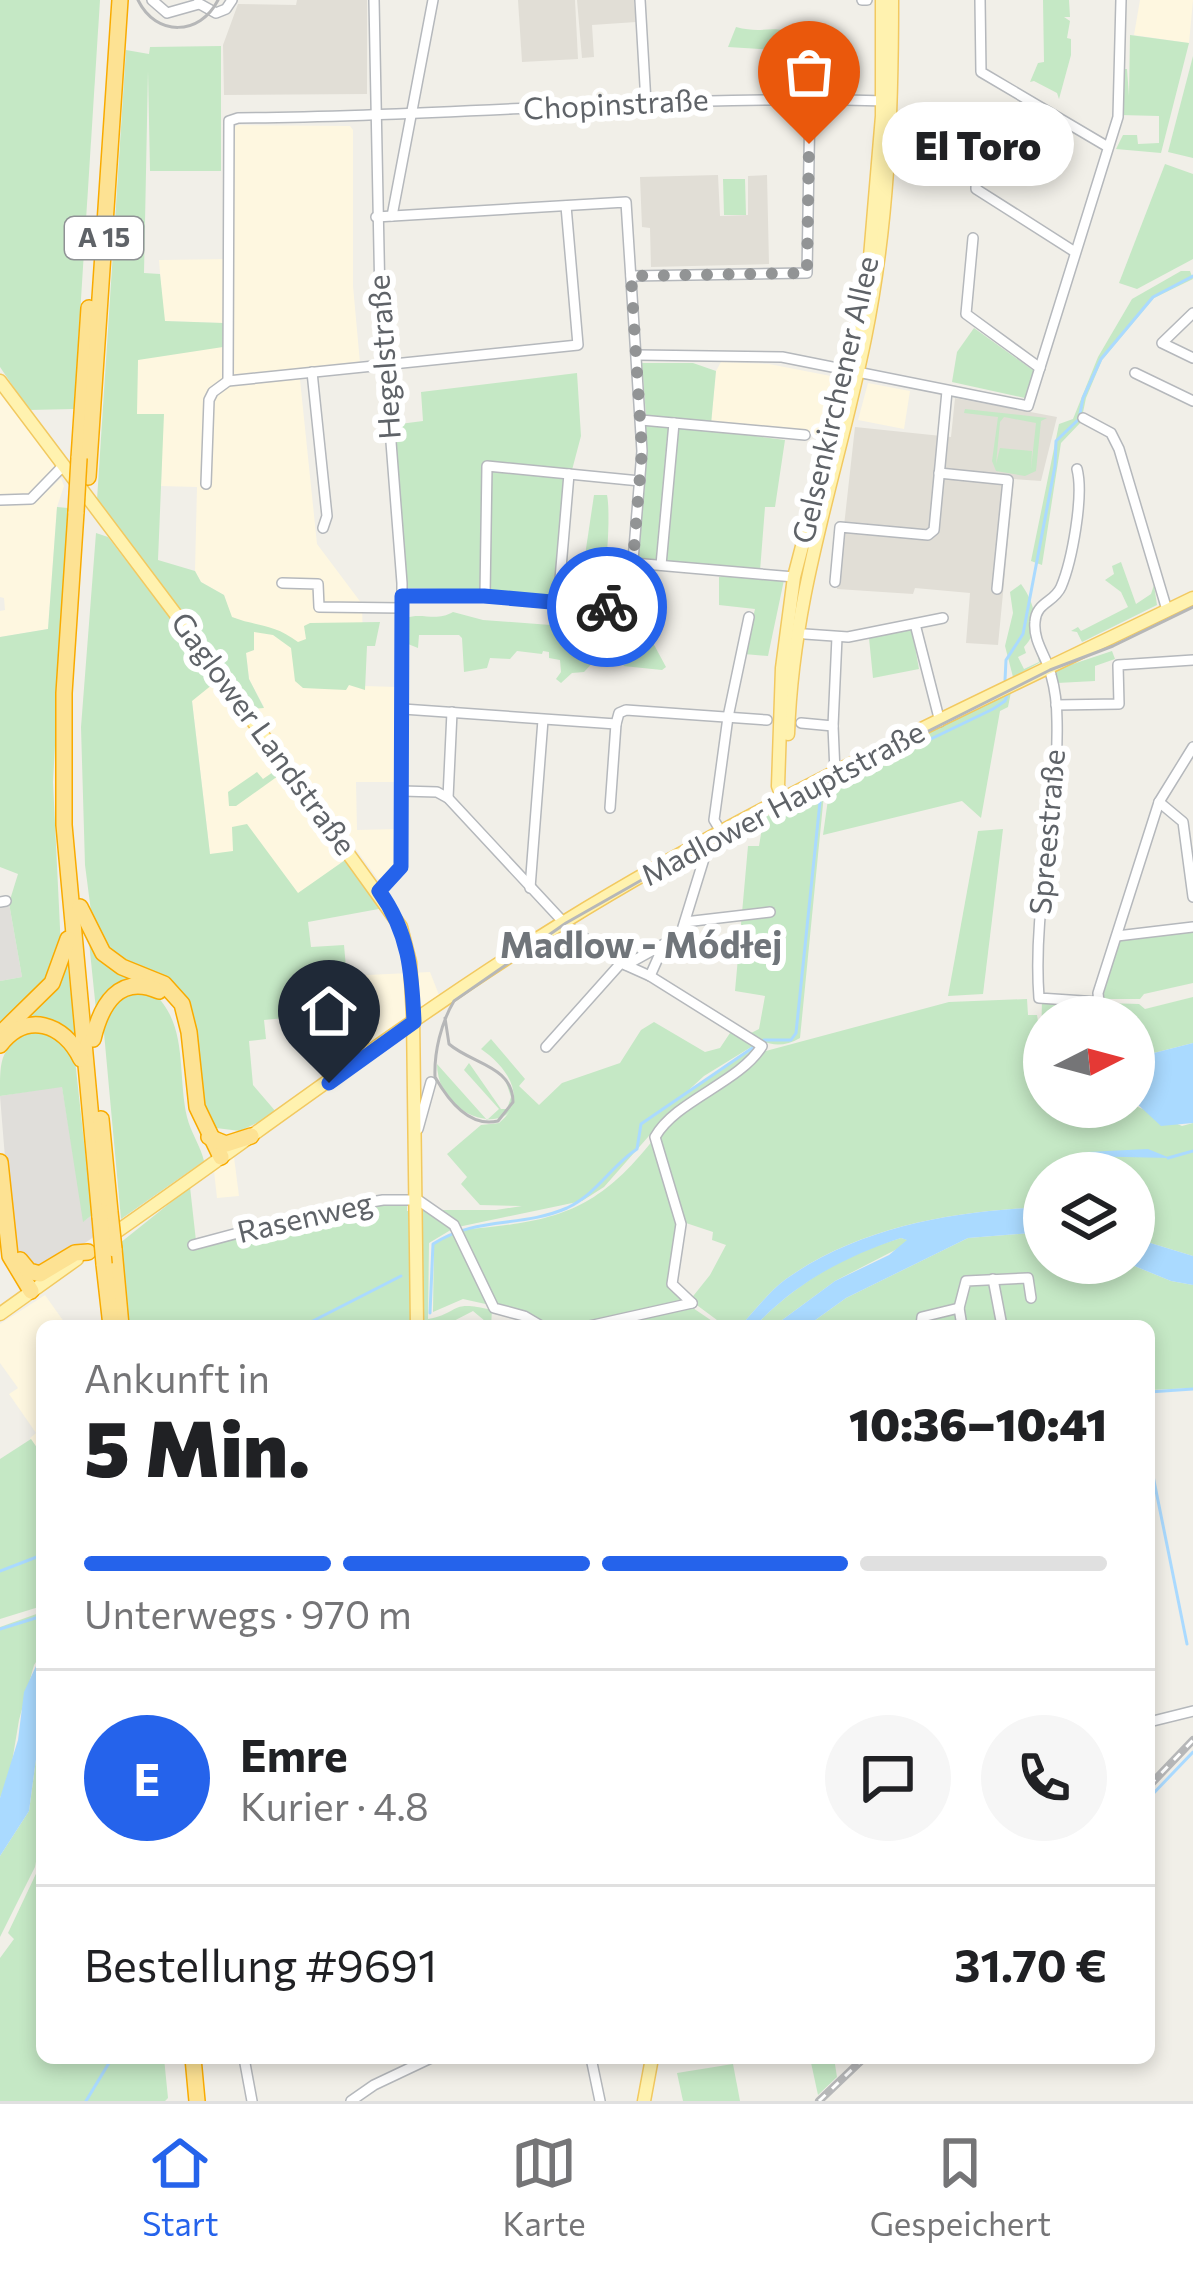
<!DOCTYPE html>
<html lang="de">
<meta charset="utf-8">
<style>
body{margin:0;font-family:Commissioner,sans-serif;background:#f6f6f6;color:#202124;height:100vh;display:flex;flex-direction:column;font-size:45px;white-space:nowrap}
*{box-sizing:border-box;margin:0}
p{font-size:39px;color:#757577}
.icon{flex:none;width:66px;height:66px;fill:none;stroke:currentColor;stroke-width:2;stroke-linecap:round;stroke-linejoin:round}
.map{position:relative;flex:1;overflow:hidden}
.side{position:absolute;left:36px;top:1320px;width:1119px;height:744px;display:flex;flex-direction:column;background:#fff;border-radius:18px;box-shadow:0 6px 18px #0003}
.side>*{flex:none}
.needle{width:78px;rotate:84deg}
.fabs{position:absolute;left:1023px;top:996px;display:grid;gap:24px}
.fabs a{display:grid;place-items:center;width:132px;height:132px;border-radius:50%;background:#fff;box-shadow:0 6px 18px #0003;font-size:60px}
.pin{position:absolute;display:grid;place-items:center;width:102px;height:102px;color:#fff;margin:-123px -51px;border-radius:50% 50% 50% 0;rotate:-45deg;box-shadow:0 0 12px #0007}
.pin .icon{rotate:45deg}
.courier{position:absolute;display:grid;place-items:center;width:120px;height:120px;margin:-60px;border:9px solid #2563eb;border-radius:50%;background:#fff;color:#222;box-shadow:0 3px 15px #0007}
.bubble{position:absolute;height:84px;border-radius:42px;background:#fff;box-shadow:0 6px 18px #0003;font-size:39px;font-weight:800;line-height:84px;text-align:center}
.overview em{font-style:normal;font-weight:800}
.overview div{display:flex;flex-direction:column-reverse}
.overview{display:flex;align-items:center;justify-content:space-between;height:204px;padding:0 48px}
h1{font-size:78px;font-weight:800;line-height:90px}
.bar{display:grid;grid-template-columns:repeat(4,1fr);gap:18px 12px;align-content:center;height:144px;padding:0 48px}
.bar i{height:15px;border-radius:9px;background:#e0e0e0}
.bar .current{background:#2563eb}
.bar p{grid-column:span 4}
.line{display:flex;align-items:center;gap:30px;padding:0 48px;border-top:3px solid #e0e0e0}
.line div{flex:1}
.round{display:grid;place-items:center;flex:none;width:126px;height:126px;border-radius:63px;background:#f6f6f6}
.menu{display:flex;justify-content:space-around;align-items:center;height:168px;border-top:3px solid #e0e0e0;background:#fff;font-size:33px;color:#757577}
.menu a{display:grid;justify-items:center;gap:6px}
.menu .current{color:#2563eb}
.map>svg:first-child{display:block}
.commercial{fill:#fef7e0}
.industrial{fill:#e0deda}
.education{fill:#e1ded6}
.green{fill:#c5e8c5;fill-rule:evenodd}
.water{fill:#aadaff}
.lines{fill:none;stroke-linecap:round;stroke-linejoin:round}
.stream{stroke:#aadaff;stroke-width:3}
.minor-casing{stroke:#b5b8bc;stroke-width:12}
.major-casing{stroke:#f2c960;stroke-width:15}
.highway-casing{stroke:#f9ab00;stroke-width:18}
.minor{stroke:#fff;stroke-width:9}
.major{stroke:#fff2af;stroke-width:12}
.highway{stroke:#fde293;stroke-width:15}
.tram{stroke:#b6b7b8;stroke-width:3}
.rail-casing{stroke:#b6b7b8;stroke-width:8}
.rail{stroke:#fff;stroke-width:3;stroke-dasharray:9;stroke-linecap:butt}
.highway-bridge-casing{stroke:#f9ab00;stroke-width:18;stroke-linecap:butt}
.highway-bridge{stroke:#fde293;stroke-width:15}
.done{stroke:#929495;stroke-width:12;stroke-dasharray:0 21.6}
.route{stroke:#2563eb;stroke-width:15}
.labels{text-anchor:middle;stroke-width:12;stroke-linejoin:round;paint-order:stroke}
.shield{fill:#fff;stroke:#8f9295;stroke-width:3}
.shield-label{font-size:27px;font-weight:bold;fill:#5f6368}
.street-label{font-size:30px;fill:#5f6368;stroke:#fff}
.quarter-label{font-size:36px;font-weight:bold;fill:#70757a;stroke:#fff}
</style>
<div class="map">
<svg width="1193" height="2101" viewBox="0 0 1193 2101">
<rect width="100%" height="100%" fill="#f1efe8"/>
<g class="commercial">
<path d="M1140 0H1193L1189 43 1134 35Z"/>
<path d="M237 125 350 126 353 130V286L360 363 299 370 317 544 362 604 364 686 397 687V782H356L357 830 397 829V867L384 881 378 879 251 709 264 707 249 679 246 652 254 650 253 625 231 617 224 595 201 582 195 571 197 487 161 486 163 415 136 414 138 360 223 323 164 321 159 260 231 259 234 129Z"/>
<path d="M721 362 769 364 836 377 823 435 711 424 716 371Z"/>
<path d="M868 383 910 391 904 429 858 420Z"/>
<path d="M0 390 57 467 29 496H0Z"/>
<path d="M61 478 64 486 57 507 48 629 0 637V611L5 610 4 598 0 597V506L34 504Z"/>
<path d="M218 680 348 858 298 894 233 852 210 854 192 700Z"/>
<path d="M430 972 439 995 354 1057 347 976Z"/>
<path d="M234 1157 239 1196 217 1198 214 1171Z"/>
<path d="M45 1295 67 1326H42V1455L30 1438 36 1433 9 1394 18 1388 0 1363V1324Z"/>
</g>
<g class="industrial">
<path d="M9 903 22 977 0 981V904Z"/>
<path d="M62 1086 84 1221 92 1215 95 1236 46 1270H39L21 1258 11 1232 0 1096Z"/>
</g>
<g class="education">
<path d="M297 0H367V94L224 95 223 45 238 4 296 5Z"/>
<path d="M518 0H575L578 59 522 62Z"/>
<path d="M577 0H634L636 22 592 25 594 57 582 58Z"/>
<path d="M718 175 720 216 748 215V176L767 175 769 264 651 267 650 228 642 227 640 177Z"/>
<path d="M955 398 1057 417 1041 481 1014 479 998 645 966 643 970 593 915 588 913 594 837 589 855 427 951 437Z"/>
</g>
<g class="green">
<path d="M0 0H100L74 409 29 410 0 367Z"/>
<path d="M1043 0H1069L1070 17H1064L1070 21 1067 38 1071 39V55L1059 99 1057 93 1034 81 1030 82 1038 63 1044 62Z"/>
<path d="M736 27C772 37 781 15 809 52L728 47Z"/>
<path d="M1130 35 1189 43 1161 153 1116 149 1123 135H1137L1138 144 1159 143V116L1120 115 1124 69H1127L1129 96Z"/>
<path d="M221 46V171H150L148 71 144 273 160 274 165 321 223 323V347L138 360 137 414H164L158 560 195 571 201 582 224 595 232 617C258 627 273 623 298 642L306 639 304 626 310 623 380 622 375 646H367L365 690 349 685 346 690 303 688 295 681 291 648 273 635 254 632V650L246 653 249 679 264 708 251 709 97 500 126 50 149 54 150 47Z"/>
<path d="M1193 56V158L1168 152Z"/>
<path d="M1165 164 1193 174V259L1137 289 1119 283Z"/>
<path d="M723 179H745L746 215H724Z"/>
<path d="M1181 271H1190L1193 279 1154 298 1102 360 1086 398 1081 422 1061 443 1042 565 1031 561 1059 424 1073 419 1098 357 1132 299Z"/>
<path d="M974 328 1034 371 1025 398 952 382 957 352Z"/>
<path d="M642 363H693L716 371 711 424 646 416Z"/>
<path d="M577 373 581 436 572 470 561 601 481 590 405 588 392 425 423 421 421 392Z"/>
<path d="M965 409 1047 418 1041 421 1036 471 1025 476 996 471 992 461 998 417 964 413ZM1004 417 1036 423 1031 469 1032 451 1000 448 996 464 1000 422Z"/>
<path d="M646 424 669 426 671 438H667L656 561 637 559 646 475Z"/>
<path d="M679 426 785 440 775 507H765L760 571 665 563Z"/>
<path d="M594 495H607C610 509 608 552 605 566L597 571 583 569Z"/>
<path d="M57 507 68 508 53 782 61 949 50 978 0 1026V981L22 977 9 903 18 874 0 867V637L48 629Z"/>
<path d="M96 533 108 537 218 680 192 701 210 854 233 851 232 827 247 824 298 893 348 858 384 908 308 922 311 947 344 945 354 1057 348 1061 344 1055 320 1072 316 1015 264 1020 266 1039 249 1041 253 1085 277 1113 240 1131 216 1128 207 1117 188 1003 179 989 159 975 110 954 93 927 85 865 81 727Z"/>
<path d="M1121 562 1136 604 1151 594 1154 585 1157 605 1082 642 1077 632 1071 631 1078 627 1081 631 1128 607 1121 592 1105 580 1114 574 1112 566Z"/>
<path d="M727 575 784 580 768 656 744 654 755 609 719 605V577Z"/>
<path d="M1021 584C1035 603 1042 629 1024 647L1026 653 1018 657 1024 669 1039 662 1035 642 1041 661 1039 663 1013 677 1005 646 1013 613 1010 592Z"/>
<path d="M453 612 483 620 590 628 592 640 588 643 601 649V644L617 638 652 641 666 667 662 670 623 666 629 662 626 656 618 657 620 651 615 648 614 661 597 658 584 672 572 673 561 683 556 679 561 672 560 660 549 658V652L543 651 542 654 517 651 510 659 490 658 487 668 464 672 462 638 459 635H419L418 648 408 644 406 618C422 612 436 622 453 612Z"/>
<path d="M912 630 919 669 873 678 869 638Z"/>
<path d="M1112 651 1115 659 1095 666V681L1057 683 1055 670Z"/>
<path d="M1011 692 1008 707 1000 711 981 818 962 801 823 835 829 792 825 784Z"/>
<path d="M276 770 278 776 236 806H229L228 792 257 772 263 779Z"/>
<path d="M819 788 824 794 800 1038C781 1049 766 1045 749 1034L759 1029 765 996 735 991 748 846H759L764 816C783 814 809 804 819 788Z"/>
<path d="M1003 829 983 994 948 996 978 831Z"/>
<path d="M1193 931V983L1144 994 1140 999H1102L1119 940Z"/>
<path d="M89 942 142 982 96 1010Z"/>
<path d="M67 961 77 1044 70 1034 11 1026Z"/>
<path d="M151 991C189 1022 177 1073 187 1117 191 1133 201 1147 204 1161L121 1219 103 1022C116 998 123 992 151 991Z"/>
<path d="M1193 997V1043L1134 1058V1017H1044V1107H1134V1101L1138 1107 1182 1126 1193 1123V1256L1134 1238V1173H1044V1207C955 1211 860 1226 786 1279 769 1291 755 1311 740 1326H725L690 1300 710 1275 726 1245 712 1240 713 1232 683 1222 658 1137 665 1124 695 1106 762 1052 949 1002 1027 999 1028 1015H1037L1041 1039 1042 1001 1139 1004 1145 1009Z"/>
<path d="M654 1022 705 1052 720 1048 732 1030 756 1044 704 1076 680 1098 752 1049 755 1051 704 1095 663 1120 604 1187 582 1201 458 1227 438 1210H496L522 1206 480 1205 461 1184 467 1177 447 1154 481 1125 499 1123C530 1098 506 1066 481 1049L491 1039 525 1079 519 1086 539 1105 562 1083 620 1063 641 1030Z"/>
<path d="M34 1030 59 1035 75 1060 92 1215 83 1222 62 1087 0 1096C0 1056 0 1048 34 1030Z"/>
<path d="M469 1063 501 1109H507L511 1097 505 1079C541 1139 438 1130 437 1064L487 1120 499 1109 464 1070Z"/>
<path d="M653 1140 679 1224 671 1286 687 1303 580 1326H546L495 1305 459 1230C551 1222 594 1215 653 1140Z"/>
<path d="M190 1187 196 1241C260 1227 343 1197 407 1202V1211H416L413 1326H128L120 1243Z"/>
<path d="M420 1202 454 1228 429 1243 428 1319C461 1313 448 1299 492 1310L491 1326 473 1311 444 1326H420Z"/>
<path d="M456 1232 490 1305 463 1299 433 1312 434 1244Z"/>
<path d="M1044 1232V1263H1127L1171 1281 1193 1285V1388L1149 1390V1326H807L846 1298 968 1238Z"/>
<path d="M901 1238 908 1240 901 1247 835 1281 774 1326H755C796 1283 844 1255 901 1238Z"/>
<path d="M690 1306 718 1325 598 1326Z"/>
<path d="M31 1439 42 1455V1606L0 1619V1459Z"/>
<path d="M42 1612V1653L34 1665 19 1720 10 1774 0 1798V1627Z"/>
<path d="M42 1715V1829L35 1867 0 1937V1856L29 1811Z"/>
<path d="M42 1861V2058H164L168 2098 165 2101H0V1958L14 1939 8 1933Z"/>
<path d="M810 2058H834L837 2077 818 2095Z"/>
<path d="M733 2064 740 2101H683L677 2073Z"/>
</g>
<g class="water">
<path d="M1193 1043V1123L1161 1126 1134 1101V1058Z"/>
<path d="M1148 1149 1170 1158 1077 1156 1087 1152Z"/>
<path d="M1044 1207V1232L968 1238 846 1298 807 1326H774L835 1281 889 1255 907 1240 901 1238C844 1257 797 1282 755 1326H740C755 1311 769 1291 786 1279 861 1226 955 1211 1044 1207Z"/>
<path d="M1134 1238 1193 1256V1285L1171 1281 1127 1263H1134Z"/>
<path d="M42 1653V1715L29 1811 0 1856V1798L18 1740 24 1692Z"/>
</g>
<g class="lines">
<g class="stream">
<path d="M1005 680 1006 660 1023 634 1055 466 1056 441 1079 419 1083 398 1101 359 1153 297 1193 276"/>
<path d="M1168 1158 1193 1151"/>
<path d="M1071 1173 1076 1158"/>
<path d="M430 1313 433 1244C476 1216 521 1228 567 1208 597 1194 612 1165 637 1149L641 1124 764 1040H791L796 1033 821 792 993 709 1005 701 1007 695"/>
<path d="M431 1322V1326"/>
<path d="M303 1326 401 1276"/>
<path d="M1149 1392 1193 1389"/>
<path d="M1149 1456 1187 1644"/>
<path d="M0 1571 42 1555"/>
<path d="M0 1629 42 1616"/>
<path d="M1149 1798 1193 1752"/>
<path d="M86 2101 112 2058"/>
</g>
<g class="minor-casing">
<g id="minor">
<path d="M152 0 167 13 199 4"/>
<path d="M374 0 380 301 402 583 401 867 379 891"/>
<path d="M640 0 646 103"/>
<path d="M862 0H867"/>
<path d="M980 0 981 72 1108 147"/>
<path d="M198 3 216 13 226 9 232 0"/>
<path d="M978 116 976 189 1075 252"/>
<path d="M392 216 433 0"/>
<path d="M376 217 626 202 642 451 629 609 485 596 402 595"/>
<path d="M973 238 966 314 1040 368"/>
<path d="M631 276 807 273 810 101"/>
<path d="M1193 313 1162 343 1193 358"/>
<path d="M638 355 782 357 1028 406 1118 117 1121 0"/>
<path d="M312 372 327 516 323 528"/>
<path d="M1135 373 1193 401"/>
<path d="M228 381 229 121 238 118C455 117 670 94 886 101"/>
<path d="M1083 418 1111 433 1119 449 1167 610"/>
<path d="M641 420 805 435"/>
<path d="M1077 469C1084 496 1072 561 1061 587 1054 603 1036 602 1035 622 1033 642 1047 657 1051 675 1055 689 1057 706 1057 721 1059 814 1032 905 1039 998L1099 1002 1098 993 1159 802 1193 747"/>
<path d="M939 473 1008 480 997 589"/>
<path d="M206 484 209 400 213 392 228 381 578 345 566 206"/>
<path d="M0 500 31 499 63 466"/>
<path d="M633 563 794 577"/>
<path d="M661 565 674 423"/>
<path d="M835 582 840 527 928 535 934 530 947 391"/>
<path d="M282 583 318 584 319 607 402 608"/>
<path d="M485 596 487 466 640 481"/>
<path d="M558 603 569 474"/>
<path d="M915 624 940 722"/>
<path d="M805 634 848 637 943 618"/>
<path d="M1056 705 1119 704 1118 665 1193 660"/>
<path d="M403 709 616 724 619 713 626 710 767 720"/>
<path d="M801 723 833 726"/>
<path d="M835 772 833 726 837 637"/>
<path d="M402 791 437 792 448 798 567 926 621 963 650 976 762 1046C739 1083 676 1100 655 1137L681 1224 672 1284 692 1303"/>
<path d="M448 798 452 712"/>
<path d="M1159 802 1183 822 1193 897"/>
<path d="M610 808 616 724"/>
<path d="M720 830 714 820 728 717 749 617"/>
<path d="M530 888 543 720"/>
<path d="M0 902 6 901"/>
<path d="M685 922 770 912"/>
<path d="M1117 936 1193 927"/>
<path d="M626 965 664 944"/>
<path d="M650 976 658 958 682 930 711 836"/>
<path d="M546 1047 621 963"/>
<path d="M418 1129 431 1082"/>
<path d="M193 1245 324 1210 383 1200H418L454 1225 494 1308 524 1316 541 1326"/>
<path d="M993 1279 1002 1326"/>
<path d="M959 1308 966 1281 1028 1278 1031 1298"/>
<path d="M589 1326 692 1303"/>
<path d="M921 1326 922 1317 959 1308 962 1326"/>
<path d="M1149 1722 1193 1711"/>
<path d="M244 2058 252 2101"/>
<path d="M591 2058 600 2101"/>
<path d="M351 2101 374 2085 431 2058"/>
</g>
</g>
<g class="major-casing">
<g id="major">
<path d="M0 381 180 620 401 927 410 962 413 1015 417 1326"/>
<path d="M788 734C793 591 837 475 865 338 888 225 892 115 892 0"/>
<path d="M782 797 778 786 782 668 794 577 848 370 870 257 882 116V0"/>
<path d="M109 1237C260 1132 407 1019 564 922 765 798 981 701 1193 598"/>
<path d="M0 1314 77 1259"/>
<path d="M644 2101 652 2058"/>
</g>
</g>
<g class="highway-casing">
<g id="highway">
<path d="M79 458 89 308"/>
<path d="M88 477 120 0"/>
<path d="M76 512 64 693V825L100 1217"/>
<path d="M80 907 103 953 122 967 164 984 182 1004 189 1032 197 1107 221 1157"/>
<path d="M0 1034 52 983 68 939"/>
<path d="M93 1039C101 1005 119 973 159 991"/>
<path d="M0 1045C26 1011 64 1023 81 1059"/>
<path d="M101 1119 110 1212"/>
<path d="M209 1137 226 1144 251 1136"/>
<path d="M0 1162 10 1256 31 1291"/>
<path d="M114 1249 121 1326"/>
<path d="M20 1260 29 1271 40 1274 75 1253 88 1252"/>
<path d="M104 1264 111 1326"/>
<path d="M193 2058 197 2101"/>
</g>
</g>
<use href="#minor" class="minor"/>
<use href="#major" class="major"/>
<use href="#highway" class="highway"/>
<g class="tram">
<path d="M138 0C156 37 200 36 218 0"/>
<path d="M815 788 1050 670 1113 646 1193 607"/>
<path d="M445 1018 449 1044C472 1064 513 1066 513 1102L498 1121C469 1128 448 1100 435 1077 434 1052 441 1023 454 1001L566 923 756 815"/>
</g>
<g class="rail-casing">
<g id="rail">
<path d="M1149 1786 1193 1740"/>
<path d="M819 2101 864 2058"/>
</g>
</g>
<use href="#rail" class="rail"/>
<g class="highway-bridge-casing">
<g id="highway-bridge">
<path d="M76 512 79 458"/>
<path d="M110 1212 114 1249"/>
<path d="M100 1217 104 1264"/>
</g>
</g>
<use href="#highway-bridge" class="highway-bridge"/>
</g>
<g class="lines">
<path class="done" d="M607 607 629 609 642 451 631 276 807 273 809 144"/>
<path class="route" d="M329 1083 414 1022C412 973 409 932 379 891L401 867 402 596H484L607 607"/>
</g>
<g class="labels">
<rect class="shield" x="65" y="217" width="78" height="42" rx="9"/>
<g class="shield-label">
<text x="104" y="247">A 15</text>
</g>
<g class="street-label">
<text transform="translate(616 105) rotate(-3)" y="10">Chopinstraße</text>
<text transform="translate(385 357) rotate(-94)" y="10">Hegelstraße</text>
<text transform="translate(836 400) rotate(-77)" y="10">Gelsenkirchener Allee</text>
<text transform="translate(263 734) rotate(54)" y="10">Gaglower Landstraße</text>
<text transform="translate(783 804) rotate(-28)" y="10">Madlower Hauptstraße</text>
<text transform="translate(1048 832) rotate(-85)" y="10">Spreestraße</text>
<text transform="translate(305 1218) rotate(-13)" y="10">Rasenweg</text>
</g>
<g class="quarter-label">
<text x="641" y="958">Madlow - Módłej</text>
</g>
</g>
</svg>
<div class="fabs">
<a><svg class="needle" viewBox="-14 -14 28 28"><path d="M0-13l5 13h-10z" fill="#e53935"/><path d="M0 13l5-13h-10z" fill="#757577"/></svg></a>
<a><svg class="icon" aria-label="layers" viewBox="0 0 24 24"><path d="M12 4l9 5-9 5-9-5zM3 14l9 5 9-5"/></svg></a>
</div>
<div class="pin" style="left:809px;top:144px;background:#ea580c"><svg class="icon" aria-label="bag" viewBox="0 0 24 24"><path d="M5 8h14l-1 12H6zM9 8a3 3 0 0 1 6 0"/></svg></div>
<div class="pin" style="left:329px;top:1083px;background:#1f2937"><svg class="icon" aria-label="home" viewBox="0 0 24 24"><path d="M3 11l9-7 9 7M6 9v11h12V9"/></svg></div>
<div class="courier" style="left:607px;top:607px"><svg class="icon" aria-label="bike" viewBox="0 0 24 24"><circle cx="6" cy="16" r="4"/><circle cx="18" cy="16" r="4"/><path d="M6 16l4-8h5l3 8M10 8l3 8H6M13 5h3"/></svg></div>
<div class="bubble" style="left:882px;top:102px;width:192px">El Toro</div>
<section class="side">
<div class="overview"><div><h1>5 Min.</h1><p>Ankunft in</p></div><em>10:36–10:41</em></div>
<div class="bar"><i class="current"></i><i class="current"></i><i class="current"></i><i></i><p>Unterwegs · 970 m</p></div>
<div class="line" style="height:216px"><b class="round" style="background:#2563eb;color:#fff">E</b><div><b>Emre</b><p>Kurier · 4.8</p></div><a class="round"><svg class="icon" aria-label="chat" viewBox="0 0 24 24"><path d="M4 5h16v11H9l-5 4z"/></svg></a><a class="round"><svg class="icon" aria-label="phone" viewBox="0 0 24 24"><path d="M5 4h4l2 5-3 2q2 4 5 5l2-3 5 2v4C11 20 4 13 5 4z"/></svg></a></div>
<div class="line" style="height:156px"><div>Bestellung #9691</div><b>31.70 €</b></div>
</section>
</div>
<nav class="menu">
<a class="current"><svg class="icon" aria-label="home" viewBox="0 0 24 24"><path d="M3 11l9-7 9 7M6 9v11h12V9"/></svg>Start</a>
<a><svg class="icon" aria-label="map" viewBox="0 0 24 24"><path d="M3 6l6-2 6 2 6-2v14l-6 2-6-2-6 2zM9 4v14M15 6v14"/></svg>Karte</a>
<a><svg class="icon" aria-label="saved" viewBox="0 0 24 24"><path d="M7 4h10v16l-5-4-5 4z"/></svg>Gespeichert</a>
</nav>
